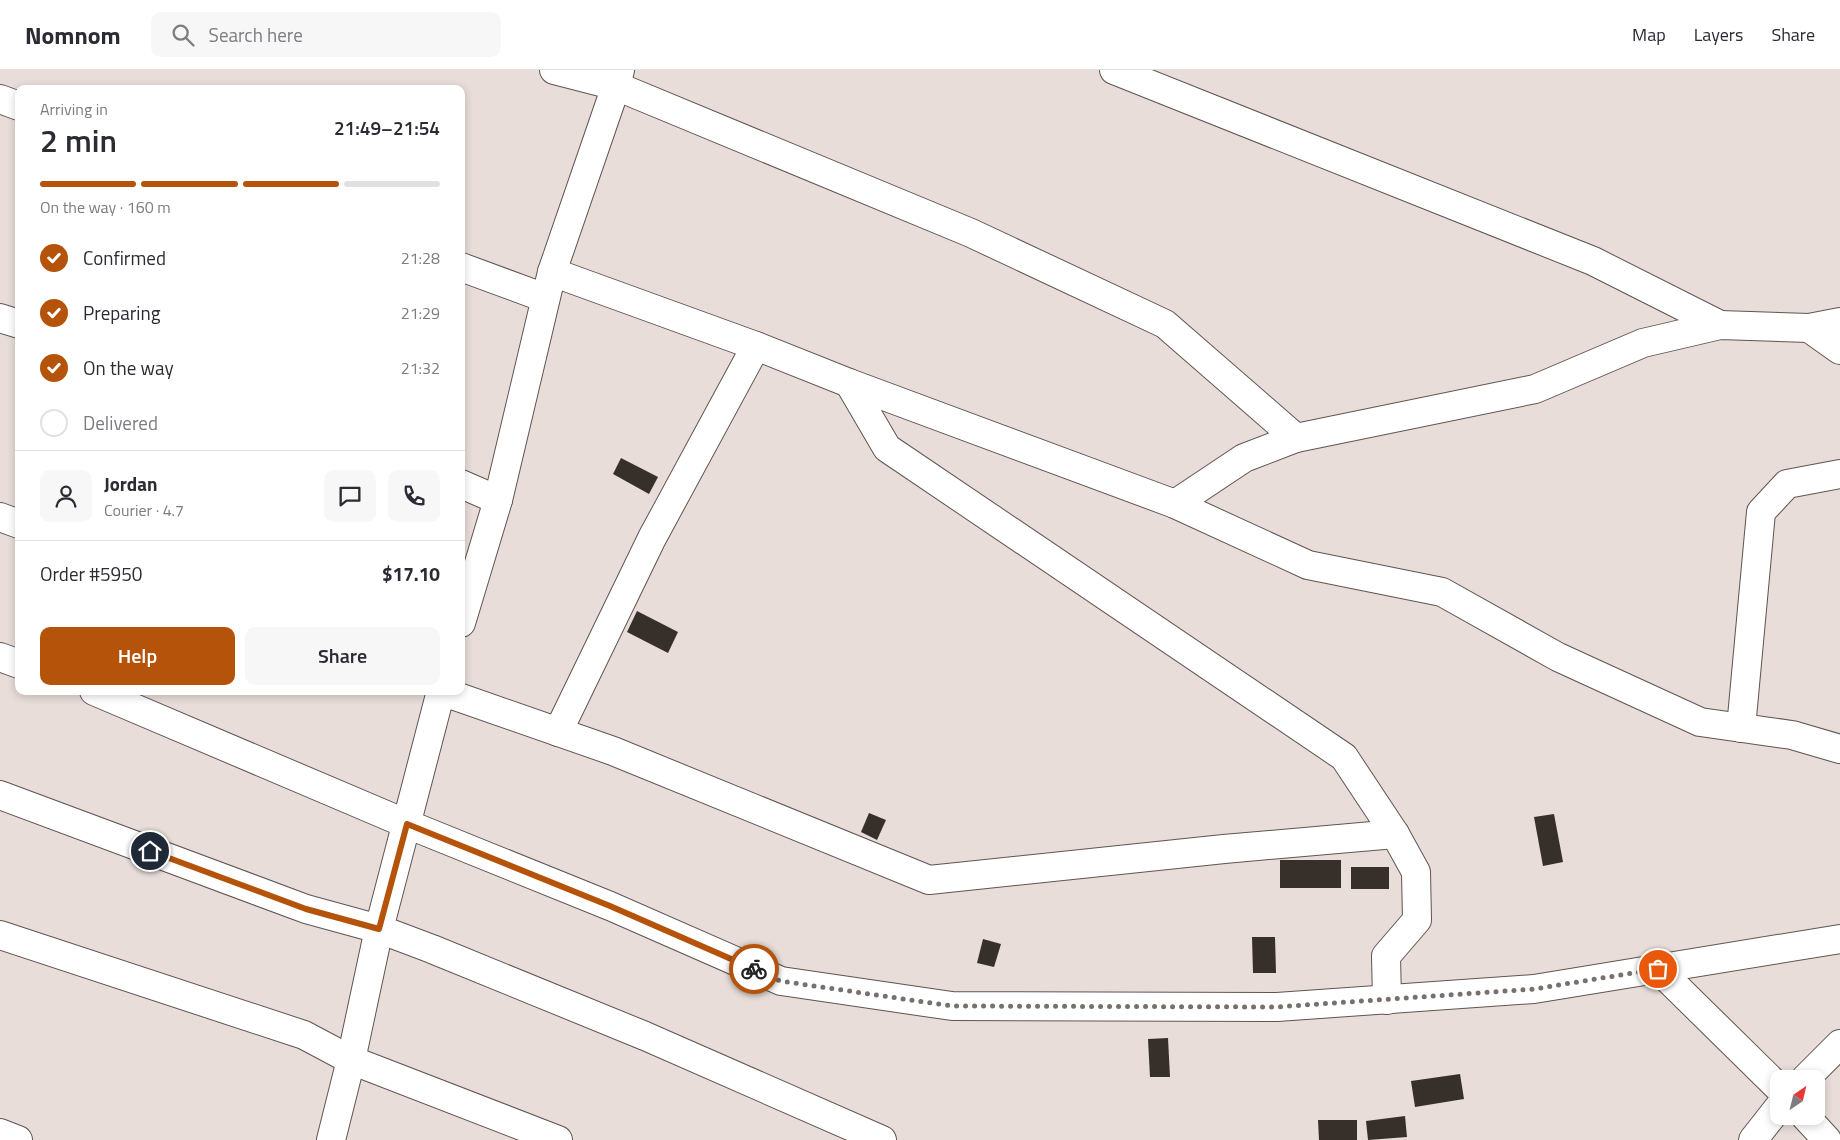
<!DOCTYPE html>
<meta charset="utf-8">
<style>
body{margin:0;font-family:"Titillium Web",sans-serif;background:#f7f7f7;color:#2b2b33;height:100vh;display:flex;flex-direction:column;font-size:19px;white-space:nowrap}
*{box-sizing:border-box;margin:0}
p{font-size:16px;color:#7c7c81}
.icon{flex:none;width:28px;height:28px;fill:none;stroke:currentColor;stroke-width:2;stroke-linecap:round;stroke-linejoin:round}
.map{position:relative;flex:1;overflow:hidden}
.sheet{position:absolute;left:15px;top:15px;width:450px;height:610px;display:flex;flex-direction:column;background:#fff;border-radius:10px;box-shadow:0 2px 8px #0003}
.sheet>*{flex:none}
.needle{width:32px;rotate:35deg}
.tools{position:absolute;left:1770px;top:1000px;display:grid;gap:10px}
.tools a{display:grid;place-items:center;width:55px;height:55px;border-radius:10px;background:#fff;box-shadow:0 2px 8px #0003;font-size:25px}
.pin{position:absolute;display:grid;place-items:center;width:42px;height:42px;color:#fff;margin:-21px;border:2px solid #fff;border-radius:50%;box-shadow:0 1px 5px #0007}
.courier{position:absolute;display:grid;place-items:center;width:50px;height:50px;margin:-25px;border:4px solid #b45309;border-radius:50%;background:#fff;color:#222;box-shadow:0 1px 6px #0007}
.head em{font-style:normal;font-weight:600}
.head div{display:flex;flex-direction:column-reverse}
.head{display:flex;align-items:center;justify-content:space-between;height:85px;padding:0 25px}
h1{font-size:32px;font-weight:600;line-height:38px}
.bar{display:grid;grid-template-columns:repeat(4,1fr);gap:8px 5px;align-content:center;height:60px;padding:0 25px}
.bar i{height:6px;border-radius:4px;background:#e1e1e2}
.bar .selected{background:#b45309}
.bar p{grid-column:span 4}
.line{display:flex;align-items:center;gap:12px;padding:0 25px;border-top:1px solid #e1e1e2}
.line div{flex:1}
.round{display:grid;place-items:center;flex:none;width:52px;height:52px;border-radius:10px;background:#f7f7f7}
ol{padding:0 25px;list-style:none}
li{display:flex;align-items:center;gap:15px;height:55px}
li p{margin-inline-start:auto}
li .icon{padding:5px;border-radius:50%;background:#b45309;color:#fff;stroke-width:4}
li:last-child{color:#7c7c81}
li i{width:28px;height:28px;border:2px solid #e1e1e2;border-radius:50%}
.button{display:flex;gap:10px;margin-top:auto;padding:10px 25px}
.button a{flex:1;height:58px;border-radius:10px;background:#b45309;color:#fff;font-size:20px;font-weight:600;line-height:58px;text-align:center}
.button a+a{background:#f7f7f7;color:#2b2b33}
header{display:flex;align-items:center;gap:30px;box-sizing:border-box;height:70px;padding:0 25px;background:#fff;border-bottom:1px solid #e1e1e2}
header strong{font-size:24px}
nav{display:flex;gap:28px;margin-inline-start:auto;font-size:18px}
.search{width:350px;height:45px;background:#f7f7f7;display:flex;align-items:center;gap:12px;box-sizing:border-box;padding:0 18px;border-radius:10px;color:#7c7c81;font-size:19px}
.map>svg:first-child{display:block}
.building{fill:#37302a}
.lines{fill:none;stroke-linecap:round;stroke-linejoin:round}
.minor-casing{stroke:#5f5551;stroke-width:30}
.minor{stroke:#fff;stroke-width:28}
.done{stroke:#77706d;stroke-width:5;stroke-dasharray:0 9}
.route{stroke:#b45309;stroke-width:6}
</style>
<header>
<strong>Nomnom</strong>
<div class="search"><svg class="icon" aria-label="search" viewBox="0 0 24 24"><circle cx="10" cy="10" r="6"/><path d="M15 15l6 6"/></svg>Search here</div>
<nav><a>Map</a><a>Layers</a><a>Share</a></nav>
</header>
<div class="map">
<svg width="1840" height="1070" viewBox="0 0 1840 1070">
<rect width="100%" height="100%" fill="#e8ddd8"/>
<g class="building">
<path d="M621 388 658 407 649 424 613 404Z"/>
<path d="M637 541 678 562 668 583 627 562Z"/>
<path d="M869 743 886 750 877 770 861 762Z"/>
<path d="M1554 744 1563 792 1543 796 1534 747Z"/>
<rect x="1280" y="790" width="61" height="28"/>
<rect x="1351" y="797" width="38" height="22"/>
<path d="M1252 867H1275L1276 903H1253Z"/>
<path d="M983 869 1001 874 994 897 977 893Z"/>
<path d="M1168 968 1170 1007H1150L1148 969Z"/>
<path d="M1460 1004 1464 1029 1415 1037 1411 1011Z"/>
<path d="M1405 1046 1407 1067 1368 1070 1366 1051Z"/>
<path d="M1318 1050H1357V1070H1319Z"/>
</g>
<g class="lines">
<g class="minor-casing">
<g id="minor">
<path d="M554 0 616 16 971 163 1165 254 1296 368"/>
<path d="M1114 0 1593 191 1720 255"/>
<path d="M0 29 19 36"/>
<path d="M461 197 545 228"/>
<path d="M552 202 756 276 849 313 1175 434 1308 495 1442 522 1558 587 1700 652 1792 665 1840 679"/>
<path d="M0 248 19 254"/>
<path d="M1809 258 1840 280"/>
<path d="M849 313 887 378 1344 687 1395 764 1416 802 1417 850 1386 886 1387 930"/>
<path d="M461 414 498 430"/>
<path d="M1175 434 1244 388 1296 368 1535 319 1643 273 1720 255 1809 258 1840 252"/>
<path d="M0 447 19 454"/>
<path d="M461 553 498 430 552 202 616 16 620 0"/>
<path d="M0 587 19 594"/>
<path d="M94 621 407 754 610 836 781 911 952 936 1277 937 1534 919 1840 869"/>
<path d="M441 621 613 681 929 810 1224 779 1395 764"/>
<path d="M1741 658 1761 442 1787 414 1840 404"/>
<path d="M558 662 652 468 756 276"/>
<path d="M0 725 306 839 379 859 432 879 645 966 882 1070"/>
<path d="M0 865 304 965 351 990 558 1070"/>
<path d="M1658 899 1779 1018"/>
<path d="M1805 1009 1840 974"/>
<path d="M1805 1046 1827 1070"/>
<path d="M0 1063 18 1070"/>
<path d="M331 1070 351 990 379 859 441 621"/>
<path d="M1753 1070 1779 1037"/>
</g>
</g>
<use href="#minor" class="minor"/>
</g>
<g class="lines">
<path class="done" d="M754 899 780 911 952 936 1277 937 1534 919 1658 899"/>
<path class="route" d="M150 781 306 839 379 859 407 754 610 836 754 899"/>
</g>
</svg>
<div class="tools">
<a><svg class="needle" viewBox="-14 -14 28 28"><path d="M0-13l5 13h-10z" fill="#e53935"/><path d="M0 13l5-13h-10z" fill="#7c7c81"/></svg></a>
</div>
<div class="pin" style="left:1658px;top:899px;background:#ea580c"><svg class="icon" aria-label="bag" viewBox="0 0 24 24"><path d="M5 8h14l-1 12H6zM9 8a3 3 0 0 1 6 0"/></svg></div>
<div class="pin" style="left:150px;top:781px;background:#1f2937"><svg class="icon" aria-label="home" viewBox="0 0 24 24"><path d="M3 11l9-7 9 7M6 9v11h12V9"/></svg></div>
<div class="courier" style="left:754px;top:899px"><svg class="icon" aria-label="bike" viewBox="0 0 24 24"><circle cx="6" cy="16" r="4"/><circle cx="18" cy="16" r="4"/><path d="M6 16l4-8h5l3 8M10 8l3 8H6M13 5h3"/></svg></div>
<section class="sheet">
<div class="head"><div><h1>2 min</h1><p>Arriving in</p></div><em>21:49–21:54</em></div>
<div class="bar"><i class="selected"></i><i class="selected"></i><i class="selected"></i><i></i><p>On the way · 160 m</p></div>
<ol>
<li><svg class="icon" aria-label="check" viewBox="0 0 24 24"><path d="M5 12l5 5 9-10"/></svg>Confirmed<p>21:28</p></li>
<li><svg class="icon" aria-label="check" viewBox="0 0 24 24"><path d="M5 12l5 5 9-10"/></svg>Preparing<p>21:29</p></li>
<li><svg class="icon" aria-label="check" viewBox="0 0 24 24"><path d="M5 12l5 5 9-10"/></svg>On the way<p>21:32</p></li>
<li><i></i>Delivered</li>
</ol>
<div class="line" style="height:90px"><a class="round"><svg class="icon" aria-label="person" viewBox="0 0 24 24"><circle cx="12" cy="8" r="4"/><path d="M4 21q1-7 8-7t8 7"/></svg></a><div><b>Jordan</b><p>Courier · 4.7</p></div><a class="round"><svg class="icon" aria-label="chat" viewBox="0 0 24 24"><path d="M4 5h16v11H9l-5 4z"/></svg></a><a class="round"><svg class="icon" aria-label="phone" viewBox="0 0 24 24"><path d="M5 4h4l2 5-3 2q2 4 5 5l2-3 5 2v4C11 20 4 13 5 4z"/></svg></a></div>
<div class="line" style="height:65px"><div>Order #5950</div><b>$17.10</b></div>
<div class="button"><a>Help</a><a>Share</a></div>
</section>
</div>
